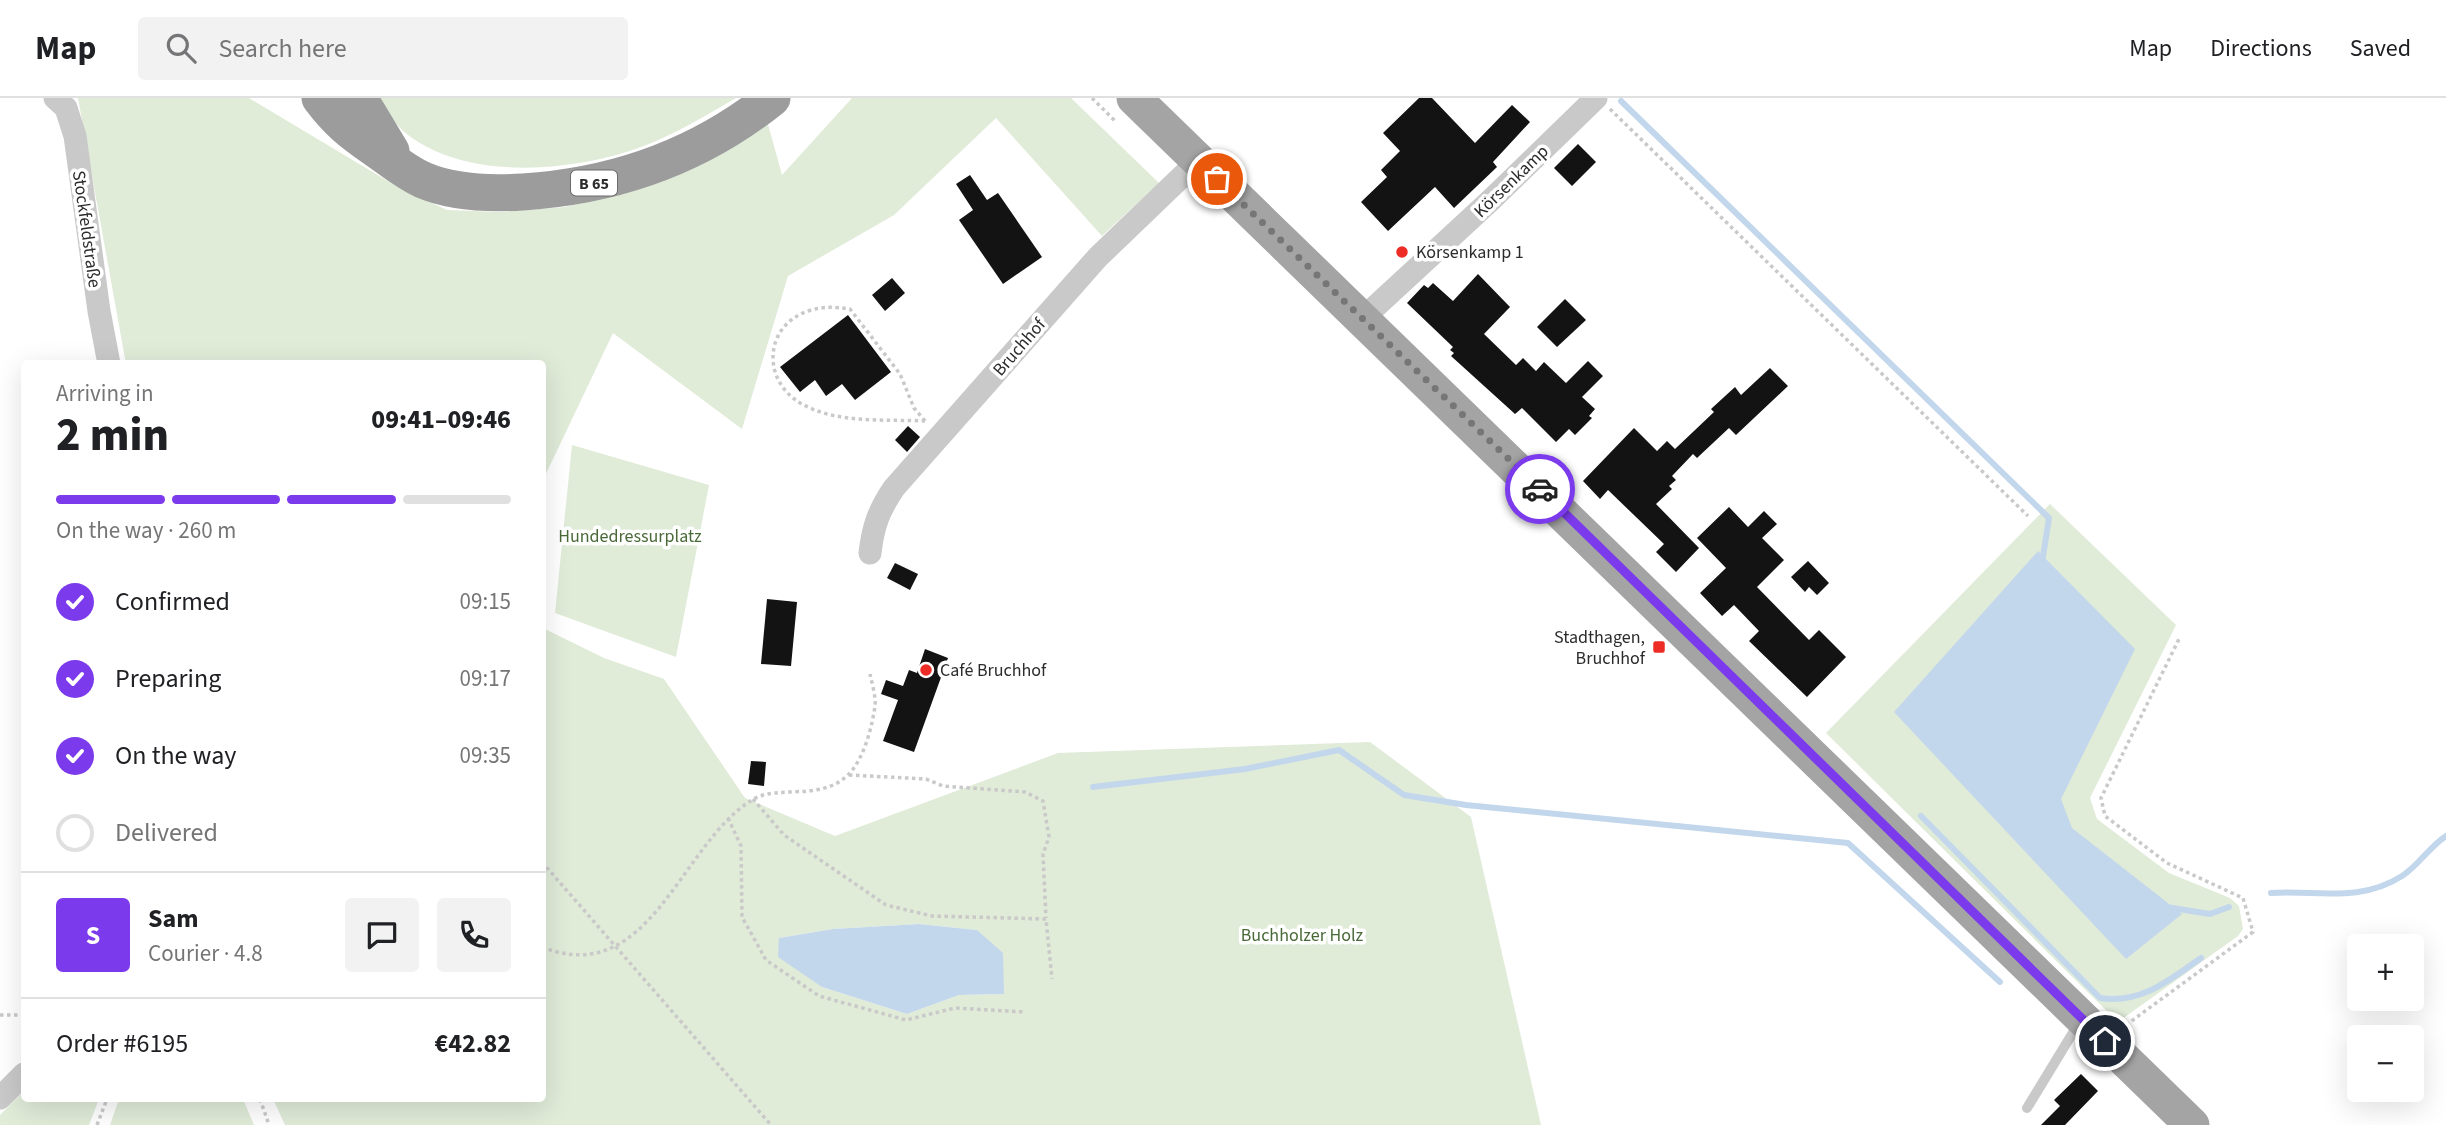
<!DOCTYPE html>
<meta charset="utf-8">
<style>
body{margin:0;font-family:"Source Sans 3",sans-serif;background:#f2f2f2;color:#202124;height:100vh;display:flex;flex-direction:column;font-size:26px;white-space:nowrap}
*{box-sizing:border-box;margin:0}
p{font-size:23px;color:#757577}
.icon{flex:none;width:38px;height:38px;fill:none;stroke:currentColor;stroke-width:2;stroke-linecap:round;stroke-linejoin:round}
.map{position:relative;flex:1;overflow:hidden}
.panel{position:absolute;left:21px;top:262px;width:525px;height:742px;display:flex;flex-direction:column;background:#fff;border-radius:7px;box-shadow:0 7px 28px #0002}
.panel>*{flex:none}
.controls{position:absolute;left:2347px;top:836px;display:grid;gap:14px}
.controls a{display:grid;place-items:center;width:77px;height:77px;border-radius:7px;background:#fff;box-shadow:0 7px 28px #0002;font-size:35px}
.pin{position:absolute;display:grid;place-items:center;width:60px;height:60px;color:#fff;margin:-30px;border:4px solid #fff;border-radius:50%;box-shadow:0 2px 7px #0007}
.courier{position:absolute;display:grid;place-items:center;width:70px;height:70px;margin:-35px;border:5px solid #7c3aed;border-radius:50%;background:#fff;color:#222;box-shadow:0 2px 9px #0007}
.headline em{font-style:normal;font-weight:800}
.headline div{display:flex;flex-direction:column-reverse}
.headline{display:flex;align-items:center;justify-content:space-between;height:119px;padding:0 35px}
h1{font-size:46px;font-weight:800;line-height:52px}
.bar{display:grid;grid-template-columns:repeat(4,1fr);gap:10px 7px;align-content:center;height:84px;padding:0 35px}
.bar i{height:9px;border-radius:5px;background:#e0e0e0}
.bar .selected{background:#7c3aed}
.bar p{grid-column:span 4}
.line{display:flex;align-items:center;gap:18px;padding:0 35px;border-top:2px solid #e0e0e0}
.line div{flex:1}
.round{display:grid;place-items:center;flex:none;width:74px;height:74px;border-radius:7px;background:#f2f2f2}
ol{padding:0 35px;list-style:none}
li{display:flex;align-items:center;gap:21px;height:77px}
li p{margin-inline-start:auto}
li .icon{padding:7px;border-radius:50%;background:#7c3aed;color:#fff;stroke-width:4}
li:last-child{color:#757577}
li i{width:38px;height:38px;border:4px solid #e0e0e0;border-radius:50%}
header{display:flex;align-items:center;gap:42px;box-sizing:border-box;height:98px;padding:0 35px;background:#fff;border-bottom:2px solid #e0e0e0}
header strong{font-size:33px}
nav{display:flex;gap:38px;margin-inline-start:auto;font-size:24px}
.search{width:490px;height:63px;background:#f2f2f2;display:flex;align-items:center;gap:18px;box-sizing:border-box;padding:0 24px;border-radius:7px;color:#757577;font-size:26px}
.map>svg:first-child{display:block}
.green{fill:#e0ebd8;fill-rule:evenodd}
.water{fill:#c3d7ec}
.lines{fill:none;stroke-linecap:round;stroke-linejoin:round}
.stream{stroke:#c3d7ec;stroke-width:6}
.building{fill:#131313}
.path{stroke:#c9c9c9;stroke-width:3.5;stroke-dasharray:3.5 3.5;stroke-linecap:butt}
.service{stroke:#c9c9c9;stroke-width:10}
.minor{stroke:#c9c9c9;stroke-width:23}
.primary{stroke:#a4a4a4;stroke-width:35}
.trunk{stroke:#9c9c9c;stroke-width:37}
.done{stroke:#767676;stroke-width:7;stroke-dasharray:0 12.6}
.route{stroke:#7c3aed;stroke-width:9}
.poi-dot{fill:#ed2d25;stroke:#fff;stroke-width:2.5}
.labels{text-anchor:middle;stroke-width:7;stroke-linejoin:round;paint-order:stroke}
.shield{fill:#fff;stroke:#6b6b6b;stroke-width:2}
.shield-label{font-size:16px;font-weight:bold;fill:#2c2c2c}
.street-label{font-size:18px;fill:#2c2c2c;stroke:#fff}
.poi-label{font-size:18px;fill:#2c2c2c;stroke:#fff;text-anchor:start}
.park-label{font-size:18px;fill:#496938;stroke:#fff}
</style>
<header>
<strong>Map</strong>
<div class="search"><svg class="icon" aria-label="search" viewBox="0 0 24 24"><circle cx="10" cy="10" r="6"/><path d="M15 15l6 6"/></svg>Search here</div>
<nav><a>Map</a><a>Directions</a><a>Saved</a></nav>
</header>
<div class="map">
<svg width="2446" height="1027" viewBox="0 0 2446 1027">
<rect width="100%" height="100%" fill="#fff"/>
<g class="green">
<path d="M78 0H249L396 88 447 112 500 114 565 109 635 92 766 19 782 77 852 0H1071L1159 85 1102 138 996 20 894 117 788 178 742 331 613 235 543 382 542 266H126Z"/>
<path d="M377 0H736C705 18 674 37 641 49 572 74 469 83 408 37 396 28 386 12 377 0Z"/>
<path d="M572 347 709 387 676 559 555 515Z"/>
<path d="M2050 406 2176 527 2090 700 2097 721 2169 775 2230 800 2239 808 2243 831 2238 838 2118 924 1826 635Z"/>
<path d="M543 530 604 560 664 581 745 700 835 738 1058 655 1370 644 1471 719 1541 1027H285L273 1001H542ZM919 826 977 832 1004 896 959 897 907 916 822 889 779 840 833 831Z"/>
<path d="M24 993V1001H99L89 1027H0V1017Z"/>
<path d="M119 1001H243L254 1027H110Z"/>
</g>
<g class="water">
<path d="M2038 453 2135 551 2061 701 2072 730 2182 816 2126 861 1894 614Z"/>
<path d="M919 826 977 832 1003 855 1004 896 959 897 907 916 822 889 778 859 779 840 833 831Z"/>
</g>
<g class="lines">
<g class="stream">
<path d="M1621 3 2049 420 2042 465"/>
<path d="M1093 689 1245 671 1339 652 1404 697 1466 707 1848 745 2000 884"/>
<path d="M1921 718 2100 900C2142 906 2169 882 2201 860"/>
<path d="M2271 795C2317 792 2360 805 2402 778 2419 767 2429 749 2446 738"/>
<path d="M2166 809 2210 816 2229 809"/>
</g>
</g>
<g class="building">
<path d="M1419 0H1432L1475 45 1512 7 1530 24 1493 64 1497 69 1454 110 1435 89 1388 133 1361 104 1387 79 1381 72 1400 53 1383 35Z"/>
<path d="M1578 46 1596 64 1572 88 1554 70Z"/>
<path d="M970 77 987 102 998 95 1042 159 1003 186 959 122 973 112 956 86Z"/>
<path d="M1478 176 1510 209 1484 236 1516 267 1523 260 1536 273 1544 264 1566 285 1588 263 1603 278 1582 299 1595 311 1589 318 1592 320 1575 337 1569 331 1556 344 1522 310 1515 316 1451 258 1454 255 1450 252 1453 249 1407 205 1424 187 1428 190 1433 185 1453 203Z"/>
<path d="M892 180 905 195 885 213 872 197Z"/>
<path d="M1565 201 1586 222 1557 249 1537 229Z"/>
<path d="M848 217 891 274 855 302 842 286 826 298 815 282 800 294 780 269Z"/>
<path d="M1770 270 1788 288 1736 337 1729 330 1697 360 1693 356 1672 378 1676 382 1669 388 1672 391 1656 406 1699 450 1676 474 1656 454 1664 446 1608 392 1600 401 1583 383 1634 330 1657 353 1667 343 1675 351 1714 314 1711 311 1735 289 1741 297Z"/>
<path d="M908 328 920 339 907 354 895 342Z"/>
<path d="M1729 409 1748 429 1764 413 1777 426 1762 440 1784 462 1757 489 1809 542 1819 532 1846 559 1807 599 1749 543 1759 533 1734 507 1722 518 1700 495 1726 470 1697 440Z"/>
<path d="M1808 463 1829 485 1817 497 1809 489 1805 494 1791 479Z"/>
<path d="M895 465 918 476 910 492 887 480Z"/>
<path d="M767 501 797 504 791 568 761 566Z"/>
<path d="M925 551 948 560 914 654 883 643 898 602 881 596 886 582 903 588 909 572 917 575Z"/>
<path d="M751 663 766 664 764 688 748 686Z"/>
<path d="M2081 976 2098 993 2065 1027H2041L2060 1008 2054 1002Z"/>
</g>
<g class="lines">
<g class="path">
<path d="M1092 0 1115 23"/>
<path d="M1610 11 2028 418"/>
<path d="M925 323 914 310 900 276 850 211C835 209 823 208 808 213 762 229 762 286 804 307 839 326 887 321 925 323"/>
<path d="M849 677 926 681 943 688 1025 694 1043 703 1049 739 1043 756 1046 820"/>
<path d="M753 701 784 737 886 807 932 818 1046 821 1052 881"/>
<path d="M728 720 741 748 742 819 766 862 819 898 906 922 955 910 1025 914"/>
<path d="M542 764 771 1027"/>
<path d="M542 849C650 892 680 746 752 702 776 686 820 704 848 677 864 661 872 629 875 608 876 598 872 586 870 576"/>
<path d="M0 917H24"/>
<path d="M2126 927 2253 834 2243 800 2167 765 2105 718 2101 700 2179 541"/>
<path d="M260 1001 269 1027"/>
<path d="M97 1027 107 1001"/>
</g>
<path class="service" d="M2027 1010 2080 923"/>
<g class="minor">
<path d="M55 0 66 10 75 38 99 213 109 266"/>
<path d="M1362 221 1492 101 1596 0"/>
<path d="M870 455C873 428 879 412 894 390L1098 159 1198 63"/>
<path d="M0 1000 24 976"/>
</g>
<path class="primary" d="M1134 0 2192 1027"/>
<g class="trunk">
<path d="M320 0C337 23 351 34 374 50 390 61 405 74 423 82 453 95 490 96 523 94 615 88 700 58 772 0"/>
<path d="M359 0 391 53"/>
</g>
</g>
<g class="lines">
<path class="done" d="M1217 81 1540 391"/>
<path class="route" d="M1540 391 2105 943"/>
</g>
<g class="poi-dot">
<circle cx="1402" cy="154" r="7"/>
<rect x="1652" y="542" width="14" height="14" rx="3.5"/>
<circle cx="926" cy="572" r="7"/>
</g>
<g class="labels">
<rect class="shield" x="571" y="72.5" width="46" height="25" rx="5"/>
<g class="shield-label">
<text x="594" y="91">B 65</text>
</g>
<g class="street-label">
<text transform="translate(1511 83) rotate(-44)" y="6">Körsenkamp</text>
<text transform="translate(87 131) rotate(82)" y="6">Stockfeldstraße</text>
<text transform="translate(1019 249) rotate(-49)" y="6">Bruchhof</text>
</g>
<g class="poi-label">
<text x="1416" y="160">Körsenkamp 1</text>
<text x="1645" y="545" text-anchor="end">Stadthagen,<tspan x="1645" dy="21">Bruchhof</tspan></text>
<text x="940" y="578">Café Bruchhof</text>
</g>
<g class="park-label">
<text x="630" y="444">Hundedressurplatz</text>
<text x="1302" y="843">Buchholzer Holz</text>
</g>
</g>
</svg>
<div class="controls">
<a>+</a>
<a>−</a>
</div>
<div class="pin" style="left:1217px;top:81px;background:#ea580c"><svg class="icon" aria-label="bag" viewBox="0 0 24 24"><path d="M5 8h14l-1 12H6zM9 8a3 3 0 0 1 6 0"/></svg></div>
<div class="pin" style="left:2105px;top:943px;background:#1f2937"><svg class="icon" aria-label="home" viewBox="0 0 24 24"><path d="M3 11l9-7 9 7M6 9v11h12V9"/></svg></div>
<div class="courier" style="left:1540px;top:391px"><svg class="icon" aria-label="car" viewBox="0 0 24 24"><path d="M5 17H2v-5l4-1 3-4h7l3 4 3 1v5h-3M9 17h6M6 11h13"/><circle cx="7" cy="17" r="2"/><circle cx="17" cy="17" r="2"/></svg></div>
<section class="panel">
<div class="headline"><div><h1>2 min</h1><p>Arriving in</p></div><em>09:41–09:46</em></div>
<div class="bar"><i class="selected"></i><i class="selected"></i><i class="selected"></i><i></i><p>On the way · 260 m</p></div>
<ol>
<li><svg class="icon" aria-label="check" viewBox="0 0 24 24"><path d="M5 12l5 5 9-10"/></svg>Confirmed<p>09:15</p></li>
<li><svg class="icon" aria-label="check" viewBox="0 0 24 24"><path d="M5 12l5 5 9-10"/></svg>Preparing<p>09:17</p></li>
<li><svg class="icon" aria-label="check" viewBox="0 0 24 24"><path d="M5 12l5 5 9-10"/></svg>On the way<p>09:35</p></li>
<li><i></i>Delivered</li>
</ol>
<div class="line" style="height:126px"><b class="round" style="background:#7c3aed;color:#fff">S</b><div><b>Sam</b><p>Courier · 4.8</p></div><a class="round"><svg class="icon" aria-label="chat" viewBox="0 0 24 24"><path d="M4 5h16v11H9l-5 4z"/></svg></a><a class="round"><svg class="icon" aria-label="phone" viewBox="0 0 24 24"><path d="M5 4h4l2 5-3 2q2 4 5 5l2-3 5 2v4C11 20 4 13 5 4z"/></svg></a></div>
<div class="line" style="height:91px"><div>Order #6195</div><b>€42.82</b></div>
</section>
</div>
